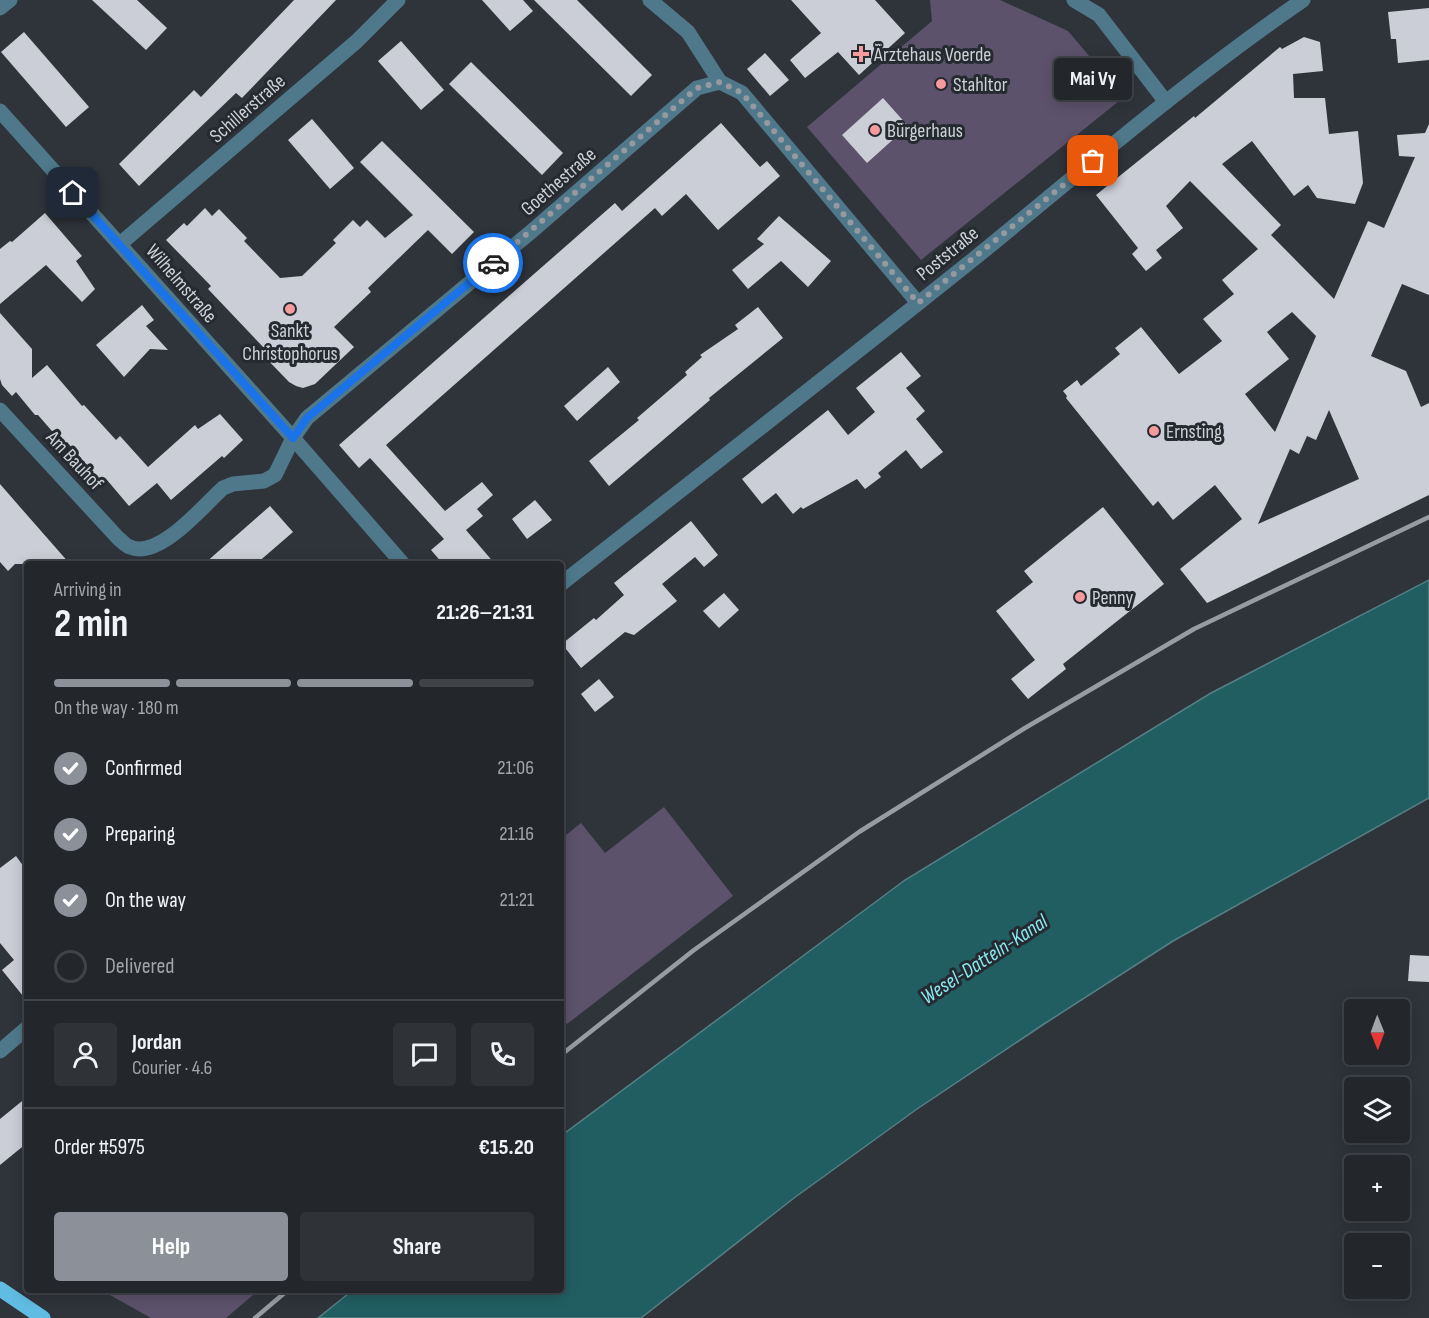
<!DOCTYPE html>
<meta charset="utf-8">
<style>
body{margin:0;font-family:"Sofia Sans Condensed",sans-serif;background:#2f3338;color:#f1f3f6;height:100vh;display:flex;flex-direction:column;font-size:22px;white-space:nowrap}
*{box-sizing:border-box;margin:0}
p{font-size:20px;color:#a3a5a9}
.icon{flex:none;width:33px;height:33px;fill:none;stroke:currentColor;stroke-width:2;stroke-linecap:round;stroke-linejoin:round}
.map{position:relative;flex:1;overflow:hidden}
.sheet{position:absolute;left:24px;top:561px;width:540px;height:732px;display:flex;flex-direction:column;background:#23272c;border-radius:6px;box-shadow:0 3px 15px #0003,0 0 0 2px #404448}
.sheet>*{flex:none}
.needle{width:39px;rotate:179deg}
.controls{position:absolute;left:1344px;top:999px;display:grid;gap:12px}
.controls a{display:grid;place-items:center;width:66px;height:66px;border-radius:6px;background:#23272c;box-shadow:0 3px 15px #0003,0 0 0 2px #404448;font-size:30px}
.pin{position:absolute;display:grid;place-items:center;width:51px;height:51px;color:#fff;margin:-26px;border-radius:12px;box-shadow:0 3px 9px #0006}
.courier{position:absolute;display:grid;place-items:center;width:60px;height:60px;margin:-30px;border:4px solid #1a73e8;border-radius:50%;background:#fff;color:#222;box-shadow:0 2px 8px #0007}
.bubble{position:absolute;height:42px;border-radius:6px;background:#23272c;box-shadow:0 3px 15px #0003,0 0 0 2px #404448;font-size:20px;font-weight:700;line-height:42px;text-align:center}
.overview em{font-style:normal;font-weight:700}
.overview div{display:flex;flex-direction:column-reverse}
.overview{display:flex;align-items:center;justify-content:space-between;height:102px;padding:0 30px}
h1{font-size:39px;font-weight:700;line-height:45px}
.bar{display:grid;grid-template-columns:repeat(4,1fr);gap:9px 6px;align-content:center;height:72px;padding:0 30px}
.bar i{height:8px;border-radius:4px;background:#404448}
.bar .on{background:#8c9099}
.bar p{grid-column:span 4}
.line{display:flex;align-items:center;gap:15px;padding:0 30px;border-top:2px solid #404448}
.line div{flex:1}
.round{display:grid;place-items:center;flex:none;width:63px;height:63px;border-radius:6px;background:#2f3338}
ol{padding:0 30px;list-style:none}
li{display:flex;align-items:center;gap:18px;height:66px}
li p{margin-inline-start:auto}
li .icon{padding:6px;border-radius:50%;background:#8c9099;color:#fff;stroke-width:4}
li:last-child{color:#a3a5a9}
li i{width:33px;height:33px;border:3px solid #404448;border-radius:50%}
.cta{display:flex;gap:12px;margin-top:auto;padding:12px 30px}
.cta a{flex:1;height:69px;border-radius:6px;background:#8c9099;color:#fff;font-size:24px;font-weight:700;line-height:69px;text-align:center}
.cta a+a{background:#2f3338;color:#f1f3f6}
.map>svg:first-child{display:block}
.green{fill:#5c526b}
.water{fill:#215e62;stroke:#558085;stroke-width:1.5}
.building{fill:#cbcdd7;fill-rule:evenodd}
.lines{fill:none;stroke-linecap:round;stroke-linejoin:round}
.minor{stroke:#4f798b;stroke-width:15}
.major{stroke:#60bce2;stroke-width:15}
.rail{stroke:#989ca2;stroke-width:4.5}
.done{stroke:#969aa0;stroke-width:6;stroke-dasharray:0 10.8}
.route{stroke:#1a73e8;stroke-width:8}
.poi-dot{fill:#f59b9d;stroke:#252a30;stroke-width:2}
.labels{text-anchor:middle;stroke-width:6;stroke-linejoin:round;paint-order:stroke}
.poi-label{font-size:20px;fill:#ced1d6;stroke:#252a30;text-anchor:start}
.street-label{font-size:20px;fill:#ced1d6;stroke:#252a30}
.water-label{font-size:21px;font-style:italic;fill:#89e9f1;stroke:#252a30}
</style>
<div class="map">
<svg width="1429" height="1318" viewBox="0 0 1429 1318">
<rect width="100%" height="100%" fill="#2f343b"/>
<g class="green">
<path d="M930 0H1000L1068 31 1124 97 921 260 807 127 932 21Z"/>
<path d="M664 807 733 896 567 1024 561 1017V839L581 823 605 853Z"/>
<path d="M101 1290H259L226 1318H151Z"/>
</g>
<path class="water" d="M1429 580V798L1173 941 1044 1024 917 1109 794 1198 641 1318H318L353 1290H561V1136L905 880 1211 693Z"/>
<g class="building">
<path d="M92 0H137L167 28 146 50Z"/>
<path d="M294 0H336L242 98 236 93 139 186 119 164 194 90 201 97Z"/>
<path d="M482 0H523L533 11 510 31Z"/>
<path d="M534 0H577L652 75 631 96Z"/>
<path d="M791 0H875L905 33 859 75 838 52 805 78 790 60 821 33Z"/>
<path d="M1429 8V60L1398 63 1396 39H1391L1388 12Z"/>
<path d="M24 32 89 107 66 127 1 52Z"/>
<path d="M1304 37 1320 42 1323 71 1293 74 1294 98H1325L1329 134 1358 131 1363 183 1355 204 1317 198 1308 185 1294 196 1252 141 1222 164 1281 225 1271 235 1334 299 1368 221 1384 228 1415 157 1399 156 1397 135 1425 133 1429 124V295L1402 284 1371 356 1406 371 1421 407 1429 403V495L1207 603 1180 569 1242 519 1215 485 1173 520 1158 501 1153 506 1066 398 1067 396 1063 391 1077 380 1081 386 1120 354 1115 348 1141 327 1179 374 1222 341 1203 319 1234 294 1222 280 1258 249 1190 181 1166 206 1183 228 1156 250 1162 258 1146 271 1132 254 1138 248 1096 195 1194 116 1195 118 1280 47 1282 49ZM1292 312 1316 336 1275 432 1245 394 1289 359 1267 332ZM1329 410 1359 479 1258 524 1290 449 1299 454 1307 436 1316 440Z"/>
<path d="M401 41 444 90 421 110 378 61Z"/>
<path d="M765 53 789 80 770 96 747 69Z"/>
<path d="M471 62 563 153 542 175 449 84Z"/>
<path d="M883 98 908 126 867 163 842 135Z"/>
<path d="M312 119 354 168 330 189 288 140Z"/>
<path d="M721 123 760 167 767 161 780 176 718 230 686 194 662 216 655 208 386 445 445 511 482 482 493 495 477 509 483 516 466 530 495 564H443L431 550 444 539 370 458 359 468 339 445 615 203 622 211Z"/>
<path d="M382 141 474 232 452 254 428 230 368 288 371 292 334 327 354 347 315 384 303 388 296 386 289 382 261 353 265 349 208 289 211 286 166 240 184 223 187 226 205 208 212 216 219 209 247 238 244 241 280 278 302 276 336 243 333 240 353 220 360 227 367 220 385 238 413 215 360 162Z"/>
<path d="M45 213 82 256 76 261 95 289 82 302 46 265 0 304V249L10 241 12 242Z"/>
<path d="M779 216 831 261 808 287 781 261 748 289 732 270 764 244 757 239Z"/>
<path d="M142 305 154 320 146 326 168 350 150 349 124 377 96 345Z"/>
<path d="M758 307 783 338 709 398 710 400 609 486 589 461 639 420 637 418 687 375 685 372 702 357 700 355 738 329 735 325Z"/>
<path d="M0 313 32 349V378L47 365 82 406 84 405 116 440 120 436 148 467 195 425 198 429 220 414 243 440 224 458 222 456 171 500 157 483 129 506 107 480 103 484 67 442 64 445 38 415H35L16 392 12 396 2 385 0 379Z"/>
<path d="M901 352 921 376 906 388 925 411 916 419 943 452 921 469 906 450 878 473 881 477 865 489 857 479 803 509 801 507 793 514 776 493 762 504 742 479 828 410 848 435 875 412 856 388Z"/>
<path d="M608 367 620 382 577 421 564 406Z"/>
<path d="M0 484 20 507 70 564H15L8 571 0 562Z"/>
<path d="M535 500 552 520 527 539 512 519Z"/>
<path d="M270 506 293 532 256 564H204Z"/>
<path d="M1103 507 1164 584 1063 664 1066 669 1028 699 1011 679 1035 660 996 611 1033 582 1024 571Z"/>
<path d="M691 521 718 555 704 567 695 557 662 584 677 601 634 635 625 632 581 668 562 644 594 618 596 620 624 595 614 583Z"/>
<path d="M724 593 739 610 719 628 703 611Z"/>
<path d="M599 679 614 697 595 712 581 694Z"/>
<path d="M16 856 27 871V1001L2 970 14 960 0 943V868Z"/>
<path d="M1410 955 1429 956V982L1408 981Z"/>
<path d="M27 1097V1143L0 1165V1119Z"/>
</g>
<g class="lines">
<g class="minor">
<path d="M650 0 688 32 720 82"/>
<path d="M1074 0 1099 15 1166 102"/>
<path d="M0 8 10 0"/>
<path d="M0 111 293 438 403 564"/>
<path d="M120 244 357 41 398 0"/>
<path d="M0 410 118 538C122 541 126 546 130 547 159 560 203 506 223 488L233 484 264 481 275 475 293 438 307 418 532 231 697 88 720 82 742 93 918 303"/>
<path d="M561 584C699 476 838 368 975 258 1083 170 1188 79 1303 0"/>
<path d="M0 1051 27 1028"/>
</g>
<path class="major" d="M0 1289 43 1318"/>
<g class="rail">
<path d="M561 1055 694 950 859 832 1025 728 1194 629 1429 517"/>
<path d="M255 1318 288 1290"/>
</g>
</g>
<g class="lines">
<path class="done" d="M493 263 697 88 720 82 742 93 918 303 1093 161"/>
<path class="route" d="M73 193 293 438 307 418 493 263"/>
</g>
<g class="poi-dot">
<path d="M858 45h6v6h6v6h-6v6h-6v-6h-6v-6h6z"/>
<circle cx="941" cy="84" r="6"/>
<circle cx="875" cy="130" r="6"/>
<circle cx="290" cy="309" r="6"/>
<circle cx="1154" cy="431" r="6"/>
<circle cx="1080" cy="597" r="6"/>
</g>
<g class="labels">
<g class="poi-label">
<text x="874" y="61">Ärztehaus Voerde</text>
<text x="953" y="91">Stahltor</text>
<text x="887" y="137">Bürgerhaus</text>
<text x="290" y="337" text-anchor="middle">Sankt<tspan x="290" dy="23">Christophorus</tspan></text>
<text x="1166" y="438">Ernsting</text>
<text x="1092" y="604">Penny</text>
</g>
<g class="street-label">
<text transform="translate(247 108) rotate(-41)" y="7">Schillerstraße</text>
<text transform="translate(558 181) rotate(-41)" y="7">Goethestraße</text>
<text transform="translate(947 253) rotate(-39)" y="7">Poststraße</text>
<text transform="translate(182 283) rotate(49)" y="7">Wilhelmstraße</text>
<text transform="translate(75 460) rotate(47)" y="7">Am Bauhof</text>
</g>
<g class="water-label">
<text transform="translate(984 959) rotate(-33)" y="7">Wesel-Datteln-Kanal</text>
</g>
</g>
</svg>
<div class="controls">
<a><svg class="needle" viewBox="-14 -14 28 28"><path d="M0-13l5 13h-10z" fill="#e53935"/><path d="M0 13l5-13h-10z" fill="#a3a5a9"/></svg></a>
<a><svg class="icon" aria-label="layers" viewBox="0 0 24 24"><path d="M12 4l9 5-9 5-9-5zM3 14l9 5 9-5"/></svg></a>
<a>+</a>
<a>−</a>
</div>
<div class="pin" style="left:1093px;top:161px;background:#ea580c"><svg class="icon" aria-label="bag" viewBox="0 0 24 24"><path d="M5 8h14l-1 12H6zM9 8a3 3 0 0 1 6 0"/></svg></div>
<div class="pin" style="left:73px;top:193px;background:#1f2937"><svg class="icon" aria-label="home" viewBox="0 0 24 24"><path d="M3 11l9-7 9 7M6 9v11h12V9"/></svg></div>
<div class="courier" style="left:493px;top:263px"><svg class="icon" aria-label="car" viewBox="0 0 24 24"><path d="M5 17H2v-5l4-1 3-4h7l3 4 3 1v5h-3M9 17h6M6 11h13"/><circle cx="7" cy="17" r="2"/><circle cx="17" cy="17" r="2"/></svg></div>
<div class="bubble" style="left:1054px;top:58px;width:78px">Mai Vy</div>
<section class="sheet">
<div class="overview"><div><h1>2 min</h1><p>Arriving in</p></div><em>21:26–21:31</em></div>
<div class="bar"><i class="on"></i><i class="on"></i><i class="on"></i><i></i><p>On the way · 180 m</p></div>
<ol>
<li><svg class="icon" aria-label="check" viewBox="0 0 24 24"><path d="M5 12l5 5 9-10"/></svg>Confirmed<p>21:06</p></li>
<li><svg class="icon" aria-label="check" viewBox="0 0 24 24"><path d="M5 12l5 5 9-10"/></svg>Preparing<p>21:16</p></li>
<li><svg class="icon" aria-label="check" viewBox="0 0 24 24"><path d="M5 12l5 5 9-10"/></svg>On the way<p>21:21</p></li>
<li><i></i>Delivered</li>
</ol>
<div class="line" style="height:108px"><a class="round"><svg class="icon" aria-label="person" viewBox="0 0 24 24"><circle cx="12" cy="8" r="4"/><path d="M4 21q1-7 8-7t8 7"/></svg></a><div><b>Jordan</b><p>Courier · 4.6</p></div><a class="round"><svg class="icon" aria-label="chat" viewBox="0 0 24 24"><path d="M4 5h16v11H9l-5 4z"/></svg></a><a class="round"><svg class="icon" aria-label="phone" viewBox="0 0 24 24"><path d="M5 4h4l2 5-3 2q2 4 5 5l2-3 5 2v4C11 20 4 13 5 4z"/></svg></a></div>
<div class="line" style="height:78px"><div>Order #5975</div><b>€15.20</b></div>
<div class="cta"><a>Help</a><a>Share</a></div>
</section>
</div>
